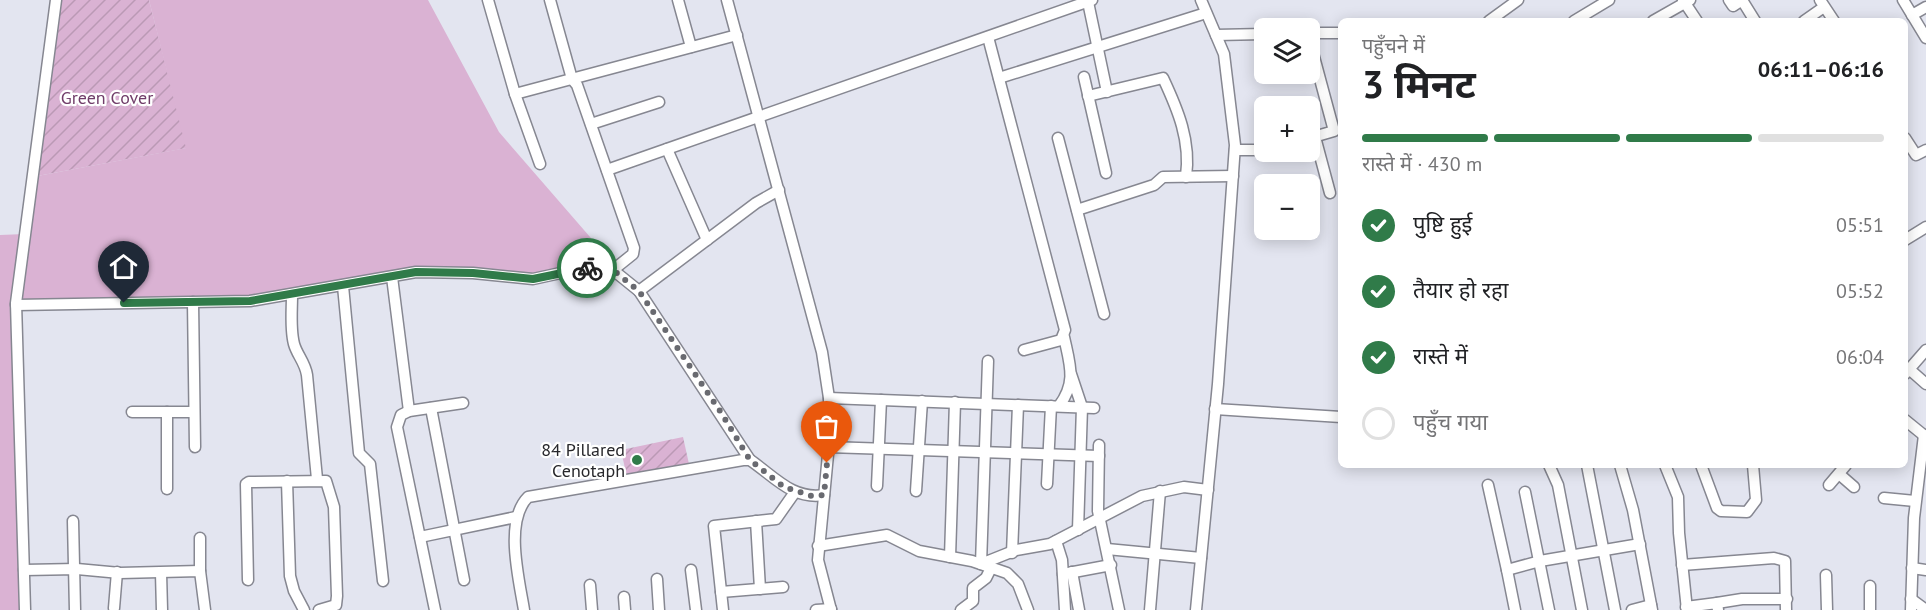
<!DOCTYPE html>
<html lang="hi">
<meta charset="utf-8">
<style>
body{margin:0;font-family:"PT Sans","Noto Sans Devanagari",sans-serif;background:#f2f2f2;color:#202124;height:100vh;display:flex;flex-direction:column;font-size:22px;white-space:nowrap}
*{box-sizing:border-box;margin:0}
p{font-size:20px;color:#757577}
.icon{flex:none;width:33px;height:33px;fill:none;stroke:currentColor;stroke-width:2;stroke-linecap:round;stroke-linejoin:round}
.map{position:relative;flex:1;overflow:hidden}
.drawer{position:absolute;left:1338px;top:18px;width:570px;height:450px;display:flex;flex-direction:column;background:#fff;border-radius:9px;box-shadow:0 3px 15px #0003}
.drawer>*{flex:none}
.fabs{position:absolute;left:1254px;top:18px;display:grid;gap:12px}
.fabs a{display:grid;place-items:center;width:66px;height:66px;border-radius:9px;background:#fff;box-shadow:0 3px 15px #0003;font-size:30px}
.pin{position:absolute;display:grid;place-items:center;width:51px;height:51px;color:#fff;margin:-62px -26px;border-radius:50% 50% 50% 0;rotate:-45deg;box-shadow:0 0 6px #0007}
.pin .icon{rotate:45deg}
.courier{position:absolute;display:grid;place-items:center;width:60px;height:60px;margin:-30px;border:4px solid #307b49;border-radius:50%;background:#fff;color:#222;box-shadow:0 2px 8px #0007}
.summary em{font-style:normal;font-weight:700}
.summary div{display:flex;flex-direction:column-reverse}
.summary{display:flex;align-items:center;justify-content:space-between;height:102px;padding:0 24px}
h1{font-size:39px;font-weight:700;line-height:45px}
.bar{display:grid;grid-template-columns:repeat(4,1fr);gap:9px 6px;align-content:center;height:72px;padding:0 24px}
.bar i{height:8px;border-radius:4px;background:#e0e0e0}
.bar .current{background:#307b49}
.bar p{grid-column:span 4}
ol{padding:0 24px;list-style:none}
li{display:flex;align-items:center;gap:18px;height:66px}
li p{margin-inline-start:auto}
li .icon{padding:6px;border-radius:50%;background:#307b49;color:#fff;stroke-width:4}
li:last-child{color:#757577}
li i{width:33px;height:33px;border:3px solid #e0e0e0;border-radius:50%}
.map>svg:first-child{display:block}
.garden{fill:url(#garden-furrows)}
.pitch{fill:#dab2d3}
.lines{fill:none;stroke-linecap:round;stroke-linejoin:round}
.minor-casing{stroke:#868791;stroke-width:13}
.minor{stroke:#fff;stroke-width:10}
.done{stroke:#696a70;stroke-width:6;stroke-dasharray:0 10.8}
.route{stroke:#307b49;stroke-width:8}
.poi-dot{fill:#307b49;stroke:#fff;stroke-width:2}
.labels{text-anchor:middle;stroke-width:4.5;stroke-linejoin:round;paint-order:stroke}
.park-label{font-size:18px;fill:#703d69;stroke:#fff}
.poi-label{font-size:18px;fill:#27272b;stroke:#fff;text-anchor:end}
</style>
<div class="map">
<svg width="1926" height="610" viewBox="0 0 1926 610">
<defs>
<pattern id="garden-furrows" width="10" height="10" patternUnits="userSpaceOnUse" patternTransform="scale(1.5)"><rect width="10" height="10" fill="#dab2d3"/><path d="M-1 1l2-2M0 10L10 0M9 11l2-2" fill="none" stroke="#bb99b5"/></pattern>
</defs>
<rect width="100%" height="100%" fill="#e3e5f0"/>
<g class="garden">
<path d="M56 0H149L187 148 32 177Z"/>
<path d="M683 437 689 464 627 478 621 450Z"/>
</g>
<path class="pitch" d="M149 0H428L499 132 610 260 568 273 524 279 464 270 229 301 16 303 25 610H0V235L25 234 32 177 186 148Z"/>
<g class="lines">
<g class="minor-casing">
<g id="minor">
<path d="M488 0 515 94 540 164"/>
<path d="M550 0 572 79 577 85 634 248 633 254 613 270"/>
<path d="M678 0 691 47"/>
<path d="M727 0 822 352 829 398V444L818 560 831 610"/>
<path d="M1683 0 1697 21"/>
<path d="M1729 0 1733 6 1742 0 1755 21"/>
<path d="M1820 0 1834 21"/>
<path d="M1903 0 1926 38"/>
<path d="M1088 2 1107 92"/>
<path d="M1912 15 1926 7"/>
<path d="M1489 21 1518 0"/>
<path d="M1574 21 1609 0"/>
<path d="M1653 21 1690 0"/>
<path d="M1804 21 1824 7"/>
<path d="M1310 33H1341"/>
<path d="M1216 35 1264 34"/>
<path d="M988 37 1065 330 1061 340 1024 350"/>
<path d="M1310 42 1334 131 1310 138"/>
<path d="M1084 77 1106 173"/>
<path d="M999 78 1206 13"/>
<path d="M515 94 737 35"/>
<path d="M1088 96 1163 78C1178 110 1191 141 1186 177"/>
<path d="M591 124 659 102"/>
<path d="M1315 137 1330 193"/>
<path d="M1058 138 1104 314"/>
<path d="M1905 138 1916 155 1926 150"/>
<path d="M667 149 707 240"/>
<path d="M1235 150H1264"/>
<path d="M607 170 1092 0"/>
<path d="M1077 210 1154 185 1163 177 1233 176"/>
<path d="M1905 240 1926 227"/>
<path d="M392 277 409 411"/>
<path d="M343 286 359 453 370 464 383 581"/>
<path d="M639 291 750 460"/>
<path d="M292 295C292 311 290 329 294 344 297 355 305 362 307 375L317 479"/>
<path d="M193 302 195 447"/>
<path d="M16 305 250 301 416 272 473 273 533 279 597 265 608 266 639 291 756 203 779 190"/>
<path d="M988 361 981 564 1016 550 1050 544 1142 496 1184 487 1208 490"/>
<path d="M1909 369 1926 384"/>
<path d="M1071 374 1082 407 1078 530"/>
<path d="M1905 374 1926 350"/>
<path d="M829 398 1094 408"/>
<path d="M1059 406C1077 382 1070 365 1064 337"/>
<path d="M431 408 464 580"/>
<path d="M1215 409 1341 417"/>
<path d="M132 412H194"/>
<path d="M167 412V489"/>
<path d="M1905 420 1926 437"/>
<path d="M1099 445 1098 511 1119 610"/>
<path d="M828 447 1099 456"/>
<path d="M1549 465 1558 485 1582 610"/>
<path d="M1587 465 1615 610"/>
<path d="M1620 465 1633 510 1652 610"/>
<path d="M1665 465 1678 497 1679 533 1687 610"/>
<path d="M1701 465 1717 508 1721 511 1747 512 1756 500 1753 465"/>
<path d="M1839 474 1854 487"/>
<path d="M287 481 290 576 294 591 304 610"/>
<path d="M1047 484 1051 406"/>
<path d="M1488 485 1507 570 1540 561 1640 544"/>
<path d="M1829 485 1846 465"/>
<path d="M877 486 881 400"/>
<path d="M916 491 922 401"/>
<path d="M1525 492 1549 610"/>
<path d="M1884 498 1915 501"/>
<path d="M73 521 75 610"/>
<path d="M756 521 760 589"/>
<path d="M420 537 516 517"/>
<path d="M1056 541 1062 560 1065 610"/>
<path d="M818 546 887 535 919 551 972 561 1007 573 1018 584 1028 610"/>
<path d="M1107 549 1201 558"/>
<path d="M1012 553 1018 405"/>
<path d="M950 557 955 402"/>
<path d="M1682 565 1774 558 1785 561 1786 610"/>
<path d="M1912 568 1926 570"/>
<path d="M24 570 77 569 120 573 200 571 205 610"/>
<path d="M691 570 696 610"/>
<path d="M1507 570 1515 610"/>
<path d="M200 571V538"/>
<path d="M1072 572 1079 610"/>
<path d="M161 573 162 610"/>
<path d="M1063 574 1111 565"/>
<path d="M1826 575 1827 610"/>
<path d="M657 579 659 610"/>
<path d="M248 580 246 484 249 482 326 481 334 507 337 596 336 605 319 610"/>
<path d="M590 585 592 610"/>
<path d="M1870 586V610"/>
<path d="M721 592 783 587"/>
<path d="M624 597 625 610"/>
<path d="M1911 599 1926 610"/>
<path d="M1717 603 1742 599H1787"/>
<path d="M1686 607 1717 603 1718 610"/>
<path d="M114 608 117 572"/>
<path d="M25 610 16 303 56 0"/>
<path d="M435 610 397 427 401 415 409 411 463 403"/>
<path d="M524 610C519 579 504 521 528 497L743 460H750C774 476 792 500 824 495"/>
<path d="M723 610 714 526 776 519 795 492"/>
<path d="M816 610 831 609"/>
<path d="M961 610 973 601V588L986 578 991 568"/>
<path d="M1150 610 1160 491"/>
<path d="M1196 610 1218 384 1235 145 1224 54 1201 0"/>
<path d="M1632 610 1651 605"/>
<path d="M1911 610 1914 518 1924 435"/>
</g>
</g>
<use href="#minor" class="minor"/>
</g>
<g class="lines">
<path class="done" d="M587 268 608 266 639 291 720 411 750 460 784 487 812 496 824 495 827 463"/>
<path class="route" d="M124 303 250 301 416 272 473 273 533 279 587 268"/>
</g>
<circle class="poi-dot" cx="637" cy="460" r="6"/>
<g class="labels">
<g class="park-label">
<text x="107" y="104">Green Cover</text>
</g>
<g class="poi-label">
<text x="625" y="456">84 Pillared<tspan x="625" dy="21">Cenotaph</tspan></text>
</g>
</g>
</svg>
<div class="fabs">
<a><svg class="icon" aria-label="layers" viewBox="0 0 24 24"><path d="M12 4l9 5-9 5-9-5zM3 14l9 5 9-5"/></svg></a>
<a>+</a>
<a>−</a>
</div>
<div class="pin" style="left:827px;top:463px;background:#ea580c"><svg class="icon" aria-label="bag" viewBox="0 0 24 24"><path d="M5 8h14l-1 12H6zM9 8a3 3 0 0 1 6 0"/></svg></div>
<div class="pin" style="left:124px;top:303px;background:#1f2937"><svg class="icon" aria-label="home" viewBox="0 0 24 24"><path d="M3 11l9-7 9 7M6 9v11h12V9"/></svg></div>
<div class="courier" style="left:587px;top:268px"><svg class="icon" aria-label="bike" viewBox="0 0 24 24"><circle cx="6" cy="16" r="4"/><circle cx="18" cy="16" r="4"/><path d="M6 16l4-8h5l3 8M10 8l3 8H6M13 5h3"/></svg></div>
<section class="drawer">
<div class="summary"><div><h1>3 मिनट</h1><p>पहुँचने में</p></div><em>06:11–06:16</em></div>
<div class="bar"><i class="current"></i><i class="current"></i><i class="current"></i><i></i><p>रास्ते में · 430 m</p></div>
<ol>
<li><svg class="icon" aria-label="check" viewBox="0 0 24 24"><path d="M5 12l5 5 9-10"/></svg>पुष्टि हुई<p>05:51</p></li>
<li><svg class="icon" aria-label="check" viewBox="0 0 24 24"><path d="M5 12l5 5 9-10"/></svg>तैयार हो रहा<p>05:52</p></li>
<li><svg class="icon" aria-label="check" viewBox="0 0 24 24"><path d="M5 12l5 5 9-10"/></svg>रास्ते में<p>06:04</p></li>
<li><i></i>पहुँच गया</li>
</ol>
</section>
</div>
